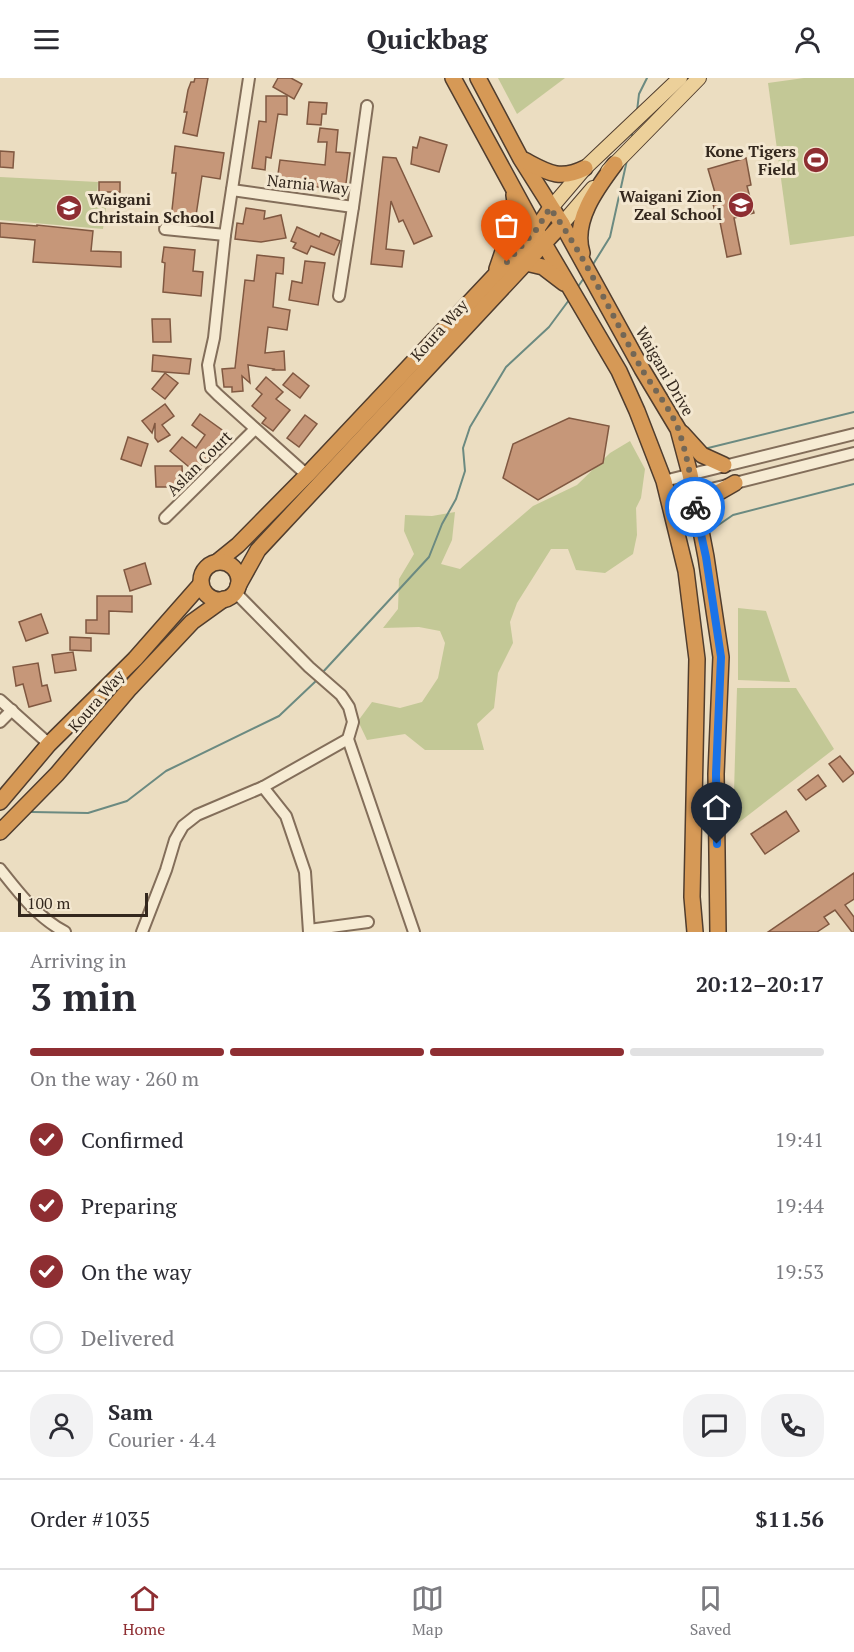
<!DOCTYPE html>
<meta charset="utf-8">
<style>
body{margin:0;font-family:"PT Serif",serif;background:#f2f2f3;color:#2b2b33;height:100vh;display:flex;flex-direction:column;font-size:22px;white-space:nowrap}
*{box-sizing:border-box;margin:0}
p{font-size:20px;color:#7c7c81}
.icon{flex:none;width:33px;height:33px;fill:none;stroke:currentColor;stroke-width:2;stroke-linecap:round;stroke-linejoin:round}
.map{position:relative;height:854px;overflow:hidden}
.details{display:flex;flex-direction:column;background:#fff;flex:1}
.details>*{flex:none}
.scale{position:absolute;left:18px;bottom:15px;width:130px;box-sizing:border-box;padding-left:6px;border:3px solid #33271d;border-top:0;font-size:16px;line-height:21px;white-space:nowrap;color:#33271d;-webkit-text-stroke:4px #f3e7d0;paint-order:stroke}
.pin{position:absolute;display:grid;place-items:center;width:51px;height:51px;color:#fff;margin:-62px -26px;border-radius:50% 50% 50% 0;rotate:-45deg;box-shadow:0 0 6px #0007}
.pin .icon{rotate:45deg}
.courier{position:absolute;display:grid;place-items:center;width:60px;height:60px;margin:-30px;border:4px solid #1a73e8;border-radius:50%;background:#fff;color:#222;box-shadow:0 2px 8px #0007}
.head em{font-style:normal;font-weight:700}
.head div{display:flex;flex-direction:column-reverse}
.head{display:flex;align-items:center;justify-content:space-between;height:102px;padding:0 30px}
h1{font-size:39px;font-weight:700;line-height:45px}
.bar{display:grid;grid-template-columns:repeat(4,1fr);gap:9px 6px;align-content:center;height:72px;padding:0 30px}
.bar i{height:8px;border-radius:4px;background:#e1e1e2}
.bar .active{background:#8e2e32}
.bar p{grid-column:span 4}
.line{display:flex;align-items:center;gap:15px;padding:0 30px;border-top:2px solid #e1e1e2}
.line div{flex:1}
.round{display:grid;place-items:center;flex:none;width:63px;height:63px;border-radius:24px;background:#f2f2f3}
ol{padding:0 30px;list-style:none}
li{display:flex;align-items:center;gap:18px;height:66px}
li p{margin-inline-start:auto}
li .icon{padding:6px;border-radius:50%;background:#8e2e32;color:#fff;stroke-width:4}
li:last-child{color:#7c7c81}
li i{width:33px;height:33px;border:3px solid #e1e1e2;border-radius:50%}
header{display:flex;justify-content:space-between;align-items:center;height:78px;padding:0 30px;background:#fff;font-size:27px;font-weight:700}
.tabs{display:flex;justify-content:space-around;align-items:center;height:84px;border-top:2px solid #e1e1e2;background:#fff;font-size:16px;color:#7c7c81}
.tabs a{display:grid;justify-items:center;gap:3px}
.tabs .active{color:#8e2e32}
.map>svg:first-child{display:block}
.green{fill:#c3c896}
.lines{fill:none;stroke-linecap:round;stroke-linejoin:round}
.stream{stroke:#6b8a81;stroke-width:2}
.building{fill:#c69779;stroke:#805841;stroke-width:1.5}
.minor-casing{stroke:#836e5a;stroke-width:14}
.major-casing{stroke:#503d2e;stroke-width:16}
.highway-casing{stroke:#503d2e;stroke-width:18}
.minor{stroke:#f6ebd3;stroke-width:10}
.major{stroke:#ecd09a;stroke-width:14}
.highway{stroke:#d69956;stroke-width:15}
.done{stroke:#736756;stroke-width:6;stroke-dasharray:0 10.8}
.route{stroke:#1a73e8;stroke-width:8}
.labels{text-anchor:middle;stroke-width:6;stroke-linejoin:round;paint-order:stroke}
.poi-label{font-size:16px;font-weight:bold;fill:#33271d;stroke:#f3e7d0;text-anchor:end}
.street-label{font-size:16px;fill:#33271d;stroke:#f3e7d0}
</style>
<header><svg class="icon" aria-label="menu" viewBox="0 0 24 24"><path d="M4 6h16M4 12h16M4 18h16"/></svg>Quickbag<svg class="icon" aria-label="person" viewBox="0 0 24 24"><circle cx="12" cy="8" r="4"/><path d="M4 21q1-7 8-7t8 7"/></svg></header>
<div class="map">
<svg width="854" height="854" viewBox="0 0 854 854">
<rect width="100%" height="100%" fill="#ebddc1"/>
<g class="green">
<path d="M498 0H565L517 36Z"/>
<path d="M804 0H854V158L790 167 768 5Z"/>
<path d="M0 99 98 104 97 115 108 116 103 151 0 142Z"/>
<path d="M630 363 645 391 641 420 636 430 637 457 633 476 605 495 576 492 568 471H551L517 525 510 544 513 565 498 595 494 630 477 646 484 672H425L405 656 367 662 358 643 372 624 400 630 422 624 438 600 445 565 440 553 419 549 383 550 398 531 399 501 414 476 404 453 405 437 432 438 455 434 452 462 441 486 460 491 533 428 577 407 610 375Z"/>
<path d="M738 530 766 533 790 604 738 602Z"/>
<path d="M737 610H796L834 671 733 749Z"/>
</g>
<g class="lines">
<g class="stream">
<path d="M637 33 639 16 647 0"/>
<path d="M632 59V55"/>
<path d="M592 188 610 159 627 82"/>
<path d="M577 210 584 200"/>
<path d="M704 371 854 334"/>
<path d="M717 448 733 437 854 406"/>
<path d="M322 595 429 479 442 446 456 421 465 393 463 370 470 349 506 289 549 249 569 222"/>
<path d="M32 734 88 735 127 723 166 693 279 638 317 602"/>
</g>
</g>
<g class="building">
<path d="M195 0H208L197 58 183 55 187 34H184L188 12 191 4H194Z"/>
<path d="M278 0H291L302 6 294 21 273 9Z"/>
<path d="M266 18H287V37L278 36 271 80 266 79 265 92 252 90 259 43 266 44Z"/>
<path d="M309 24 327 25 326 36H322L321 47 307 46Z"/>
<path d="M320 50 338 52 336 74 350 75 345 113 277 103 280 82 325 87 327 64H318Z"/>
<path d="M420 59 447 67 439 94 411 86 413 69 417 70Z"/>
<path d="M175 68 224 75 220 101 202 98 195 144 171 141 176 95H172Z"/>
<path d="M0 73 14 74 13 90 0 89Z"/>
<path d="M383 79 396 80 432 158 414 166 403 142 399 144 391 123 386 171 404 173 402 189 371 186Z"/>
<path d="M746 80 751 107 747 108 754 135 734 140 741 176 727 179 720 144H718L711 119 716 118 708 91Z"/>
<rect x="99" y="104" width="21" height="10"/>
<path d="M246 130 265 133 264 141 281 137 286 160 261 164 235 161 237 145 243 146Z"/>
<path d="M0 145 37 148V147L93 153 91 173 121 174V189L33 184 35 162 0 159Z"/>
<path d="M297 149 319 159 321 155 340 163 334 177 311 168 307 176 293 170 296 165 291 163Z"/>
<path d="M164 169 195 172 193 193 203 194 201 218 163 214 165 185 162 184Z"/>
<path d="M257 177 284 180 283 196 276 195 273 229 290 232 287 252 268 249 265 275 284 273 285 292H273L274 291 248 287 250 305 242 298 243 313 232 314V309H224L222 291 235 290 245 202 254 203Z"/>
<path d="M305 183 325 185 318 227 289 222 292 203 302 205Z"/>
<path d="M152 241H170L171 264H153Z"/>
<path d="M153 277 191 281 189 296 152 293Z"/>
<path d="M165 295 178 305 165 321 152 311Z"/>
<path d="M293 295 309 308 300 320 283 307Z"/>
<path d="M266 299 283 314 276 321 290 332 273 353 262 345 266 340 252 328 262 316 256 311Z"/>
<path d="M165 326 174 338 162 347 170 357 158 364 155 360V345L152 355 142 343Z"/>
<path d="M200 336 229 357 221 368 215 364 205 377 208 379 200 389 194 387 189 389 170 373 182 359 196 370 205 357 192 347Z"/>
<path d="M305 337 317 346 299 369 287 360Z"/>
<path d="M569 340 609 348 603 385 538 422 503 400 513 366Z"/>
<path d="M128 359 148 366 141 388 121 381Z"/>
<path d="M155 388H182L183 409H156Z"/>
<path d="M145 485 151 506 130 513 124 492Z"/>
<path d="M97 518H132V534L109 533V556L86 555V542H97Z"/>
<path d="M41 536 48 555 26 563 19 544Z"/>
<path d="M70 559 91 560V573L70 572Z"/>
<path d="M73 574 76 592 55 595 52 577Z"/>
<path d="M38 585 42 608 47 607 51 623 29 629 23 606 16 608 13 589Z"/>
<path d="M840 678 854 695 843 704 829 686Z"/>
<path d="M818 697 826 708 806 722 798 712Z"/>
<path d="M786 733 799 753 765 776 751 756Z"/>
<path d="M854 795V821L845 827 854 839V854H852L835 832 824 839 829 846 817 854H768Z"/>
</g>
<g class="lines">
<g class="minor-casing">
<g id="minor">
<path d="M249 0 225 157 214 260 208 287 211 310 218 317 307 397"/>
<path d="M232 112 353 129 367 28"/>
<path d="M165 151 225 157"/>
<path d="M339 218 353 129"/>
<path d="M664 403 854 356"/>
<path d="M668 422 854 375"/>
<path d="M165 440 255 351"/>
<path d="M235 514 309 589 341 617 349 629 353 644 348 661 414 854"/>
<path d="M0 622 49 666"/>
<path d="M0 644 12 632"/>
<path d="M263 709 286 738 305 794 309 854"/>
<path d="M0 791C19 815 37 839 65 854"/>
<path d="M309 852 368 844"/>
<path d="M142 854 166 792 175 762 183 748 197 737 263 709 348 661"/>
</g>
</g>
<g class="major-casing">
<g id="major">
<path d="M608 93 699 0"/>
<path d="M550 131 585 90 680 0"/>
<path d="M562 146 593 110"/>
</g>
</g>
<g class="highway-casing">
<g id="highway">
<path d="M453 0 536 152 619 293 637 333 664 403 686 493 697 581 692 819 695 854"/>
<path d="M478 0 521 81 562 146 642 291 678 351 690 396 706 479 721 579 716 696 718 854"/>
<path d="M524 82C547 94 559 103 585 90"/>
<path d="M582 175C572 143 597 110 615 86"/>
<path d="M526 185 543 189 564 205"/>
<path d="M497 191 515 138 516 132 514 117"/>
<path d="M682 355 702 377 724 387"/>
<path d="M695 428 735 405"/>
<path d="M217 484 238 467 307 397 517 174 536 152 550 131"/>
<circle cx="220" cy="503" r="19"/>
<path d="M238 508 258 472 562 146"/>
<path d="M0 724 49 666 135 581 201 506"/>
<path d="M0 754 57 696 130 610 192 544 224 521"/>
</g>
</g>
<use href="#minor" class="minor"/>
<use href="#major" class="major"/>
<use href="#highway" class="highway"/>
</g>
<g class="lines">
<path class="done" d="M507 184 536 152 550 130C586 180 612 237 641 290 652 308 672 333 679 353 687 377 692 404 695 429"/>
<path class="route" d="M695 429 706 479 721 579 716 696 717 766"/>
</g>
<defs>
<g id="stadium-disc" transform="scale(1.35)"><circle r="9.5" fill="#8e2e32" stroke="#f3e7d0"/><path d="M0-5a6.5 5 0 1 0 0 10a6.5 5 0 1 0 0-10ZM-3.5-1.8h7v3.6h-7Z" fill="#fff"/></g>
<g id="school-disc" transform="scale(1.35)"><circle r="9.5" fill="#8e2e32" stroke="#f3e7d0"/><path d="M0-5L7-2L0 1L-7-2ZM-4 1L0 2.5L4 1V4Q0 6-4 4Z" fill="#fff"/></g>
</defs>
<g fill-rule="evenodd">
<use href="#stadium-disc" x="816" y="82"/>
<use href="#school-disc" x="741" y="127"/>
<use href="#school-disc" x="69" y="130"/>
</g>
<g class="labels">
<g class="poi-label">
<text x="796" y="79">Kone Tigers<tspan x="796" dy="18">Field</tspan></text>
<text x="722" y="124">Waigani Zion<tspan x="722" dy="18">Zeal School</tspan></text>
<text x="88" y="127" text-anchor="start">Waigani<tspan x="88" dy="18">Christain School</tspan></text>
</g>
<g class="street-label">
<text transform="translate(308 106) rotate(6)" y="6">Narnia Way</text>
<text transform="translate(439 252) rotate(-48)" y="6">Koura Way</text>
<text transform="translate(665 293) rotate(60)" y="6">Waigani Drive</text>
<text transform="translate(199 385) rotate(-45)" y="6">Aslan Court</text>
<text transform="translate(96 623) rotate(-49)" y="6">Koura Way</text>
</g>
</g>
</svg>
<div class="scale">100 m</div>
<div class="pin" style="left:507px;top:184px;background:#ea580c"><svg class="icon" aria-label="bag" viewBox="0 0 24 24"><path d="M5 8h14l-1 12H6zM9 8a3 3 0 0 1 6 0"/></svg></div>
<div class="pin" style="left:717px;top:766px;background:#1f2937"><svg class="icon" aria-label="home" viewBox="0 0 24 24"><path d="M3 11l9-7 9 7M6 9v11h12V9"/></svg></div>
<div class="courier" style="left:695px;top:429px"><svg class="icon" aria-label="bike" viewBox="0 0 24 24"><circle cx="6" cy="16" r="4"/><circle cx="18" cy="16" r="4"/><path d="M6 16l4-8h5l3 8M10 8l3 8H6M13 5h3"/></svg></div>
</div>
<section class="details">
<div class="head"><div><h1>3 min</h1><p>Arriving in</p></div><em>20:12–20:17</em></div>
<div class="bar"><i class="active"></i><i class="active"></i><i class="active"></i><i></i><p>On the way · 260 m</p></div>
<ol>
<li><svg class="icon" aria-label="check" viewBox="0 0 24 24"><path d="M5 12l5 5 9-10"/></svg>Confirmed<p>19:41</p></li>
<li><svg class="icon" aria-label="check" viewBox="0 0 24 24"><path d="M5 12l5 5 9-10"/></svg>Preparing<p>19:44</p></li>
<li><svg class="icon" aria-label="check" viewBox="0 0 24 24"><path d="M5 12l5 5 9-10"/></svg>On the way<p>19:53</p></li>
<li><i></i>Delivered</li>
</ol>
<div class="line" style="height:108px"><a class="round"><svg class="icon" aria-label="person" viewBox="0 0 24 24"><circle cx="12" cy="8" r="4"/><path d="M4 21q1-7 8-7t8 7"/></svg></a><div><b>Sam</b><p>Courier · 4.4</p></div><a class="round"><svg class="icon" aria-label="chat" viewBox="0 0 24 24"><path d="M4 5h16v11H9l-5 4z"/></svg></a><a class="round"><svg class="icon" aria-label="phone" viewBox="0 0 24 24"><path d="M5 4h4l2 5-3 2q2 4 5 5l2-3 5 2v4C11 20 4 13 5 4z"/></svg></a></div>
<div class="line" style="height:78px"><div>Order #1035</div><b>$11.56</b></div>
</section>
<nav class="tabs">
<a class="active"><svg class="icon" aria-label="home" viewBox="0 0 24 24"><path d="M3 11l9-7 9 7M6 9v11h12V9"/></svg>Home</a>
<a><svg class="icon" aria-label="map" viewBox="0 0 24 24"><path d="M3 6l6-2 6 2 6-2v14l-6 2-6-2-6 2zM9 4v14M15 6v14"/></svg>Map</a>
<a><svg class="icon" aria-label="saved" viewBox="0 0 24 24"><path d="M7 4h10v16l-5-4-5 4z"/></svg>Saved</a>
</nav>
